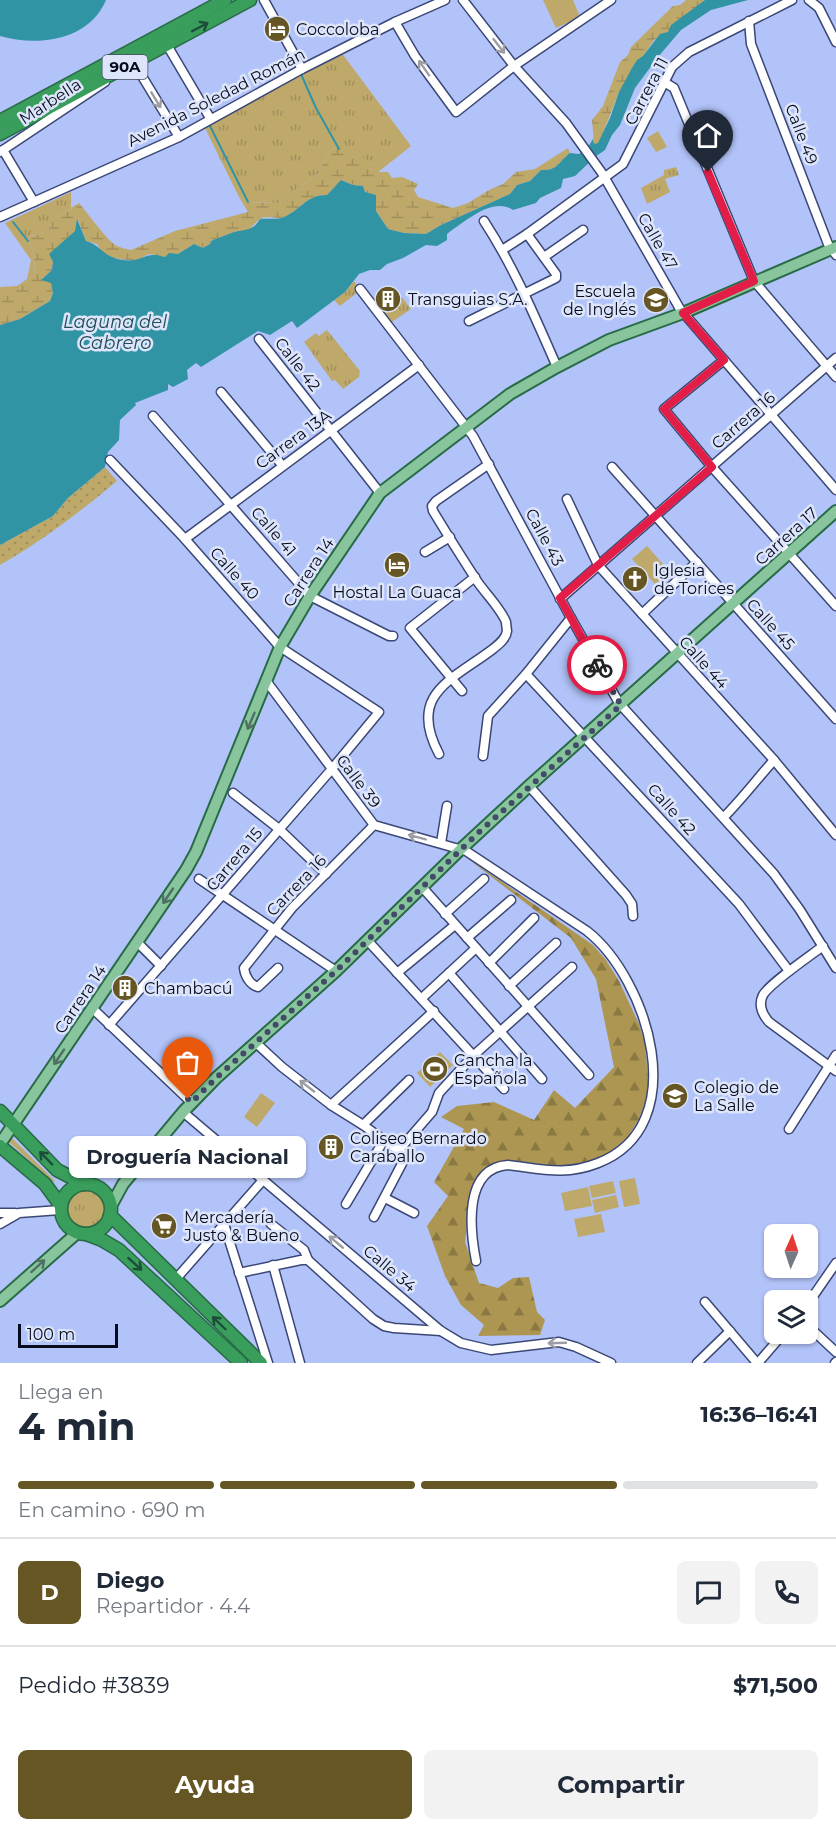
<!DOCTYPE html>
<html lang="es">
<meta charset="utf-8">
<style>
body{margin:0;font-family:Montserrat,sans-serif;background:#f2f2f3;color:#1f2937;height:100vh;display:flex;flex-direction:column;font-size:22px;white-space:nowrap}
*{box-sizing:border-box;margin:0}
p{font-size:20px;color:#747a83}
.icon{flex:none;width:33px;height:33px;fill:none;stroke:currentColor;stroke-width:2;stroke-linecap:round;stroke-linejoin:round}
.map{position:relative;height:1363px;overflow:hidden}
.panel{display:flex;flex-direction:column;background:#fff;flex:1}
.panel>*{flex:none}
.needle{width:39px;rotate:3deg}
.fabs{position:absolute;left:764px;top:1224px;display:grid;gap:12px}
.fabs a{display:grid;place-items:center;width:54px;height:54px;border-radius:9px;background:#fff;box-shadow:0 2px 4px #0004;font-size:30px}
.scale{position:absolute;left:18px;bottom:15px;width:100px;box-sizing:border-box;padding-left:6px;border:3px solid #070b1e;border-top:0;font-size:16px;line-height:21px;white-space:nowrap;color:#070b1e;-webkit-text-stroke:4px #dde5fb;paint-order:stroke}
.pin{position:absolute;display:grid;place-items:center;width:51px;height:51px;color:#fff;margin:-62px -26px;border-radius:50% 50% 50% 0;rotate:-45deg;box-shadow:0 0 6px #0007}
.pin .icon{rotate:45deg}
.courier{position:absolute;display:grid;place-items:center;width:60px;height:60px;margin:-30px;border:4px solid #e11d48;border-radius:50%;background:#fff;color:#222;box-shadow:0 2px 8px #0007}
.bubble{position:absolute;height:42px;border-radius:9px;background:#fff;box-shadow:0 2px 4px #0004;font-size:20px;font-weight:700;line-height:42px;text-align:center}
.head em{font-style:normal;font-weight:700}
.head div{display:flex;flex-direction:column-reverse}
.head{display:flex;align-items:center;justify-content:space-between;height:102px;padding:0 18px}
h1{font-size:39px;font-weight:700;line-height:45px}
.bar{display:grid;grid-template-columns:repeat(4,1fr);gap:9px 6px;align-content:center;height:72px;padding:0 18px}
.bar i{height:8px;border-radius:4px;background:#e0e1e3}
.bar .on{background:#665623}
.bar p{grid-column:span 4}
.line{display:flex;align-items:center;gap:15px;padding:0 18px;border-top:2px solid #e0e1e3}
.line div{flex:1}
.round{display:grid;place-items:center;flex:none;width:63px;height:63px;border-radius:9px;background:#f2f2f3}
.button{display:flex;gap:12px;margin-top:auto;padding:12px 18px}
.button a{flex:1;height:69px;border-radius:9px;background:#665623;color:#fff;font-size:24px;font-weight:700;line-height:69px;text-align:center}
.button a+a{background:#f2f2f3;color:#1f2937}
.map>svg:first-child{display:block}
.grass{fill:url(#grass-tufts)}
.forest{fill:url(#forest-firs)}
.wetland{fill:url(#wetland-marsh)}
.park{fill:url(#park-dots)}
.pitch{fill:#bea96b}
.water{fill:#3194a5}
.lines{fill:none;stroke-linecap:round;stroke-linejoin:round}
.stream{stroke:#3194a5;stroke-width:2}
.minor-casing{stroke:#3b4776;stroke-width:11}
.major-casing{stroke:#286b46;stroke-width:14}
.highway-casing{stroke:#286b46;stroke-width:15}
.minor{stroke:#fff;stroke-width:8}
.major{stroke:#88c59d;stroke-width:10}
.highway{stroke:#399e5b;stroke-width:12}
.oneway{stroke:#1d4d39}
.oneway2{stroke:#9c9da5}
.oneway3{stroke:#4e7164}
.done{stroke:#434b6b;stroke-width:6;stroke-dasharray:0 10.8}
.route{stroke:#e11d48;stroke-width:8}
.labels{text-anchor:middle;stroke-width:5;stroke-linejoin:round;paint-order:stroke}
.shield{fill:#dde5fb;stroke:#474c60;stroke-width:1.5}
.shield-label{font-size:15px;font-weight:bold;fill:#070b1e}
.poi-label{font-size:16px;fill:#070b1e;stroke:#dde5fb;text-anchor:start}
.street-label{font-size:16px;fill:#070b1e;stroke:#dde5fb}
.water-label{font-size:18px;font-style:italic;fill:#224d55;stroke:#dde5fb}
</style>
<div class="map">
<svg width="836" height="1363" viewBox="0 0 836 1363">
<defs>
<pattern id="grass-tufts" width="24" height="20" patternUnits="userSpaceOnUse" patternTransform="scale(1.5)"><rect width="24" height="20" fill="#bea96b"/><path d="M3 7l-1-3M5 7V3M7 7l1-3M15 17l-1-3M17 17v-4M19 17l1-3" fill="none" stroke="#a2905c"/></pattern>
<pattern id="forest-firs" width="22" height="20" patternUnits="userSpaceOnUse" patternTransform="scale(1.5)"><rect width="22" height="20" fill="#ad9651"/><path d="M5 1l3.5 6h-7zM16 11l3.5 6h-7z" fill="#8b7943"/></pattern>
<pattern id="wetland-marsh" width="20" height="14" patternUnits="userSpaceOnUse" patternTransform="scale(1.5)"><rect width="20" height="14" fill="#bea96b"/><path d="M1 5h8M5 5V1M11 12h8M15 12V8" fill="none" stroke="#a2905c"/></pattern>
<pattern id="park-dots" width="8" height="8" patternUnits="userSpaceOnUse" patternTransform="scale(1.5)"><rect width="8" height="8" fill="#bea96b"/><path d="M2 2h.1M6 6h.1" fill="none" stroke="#a2905c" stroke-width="1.8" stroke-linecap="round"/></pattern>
</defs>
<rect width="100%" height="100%" fill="#b2c3f9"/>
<g class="grass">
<path d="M341 52 411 146 377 173 367 160 336 147 328 154 318 174 278 203 248 202 239 197 204 126Z"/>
<path d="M658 131 667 147 656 152 647 138Z"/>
<path d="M676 167 679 175 665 179 670 192 647 204 641 188 664 175V170Z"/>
<path d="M71 192V208L52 220V226L39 235 29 236 28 241C35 251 35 263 34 275L18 289H0V287L17 286 27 279 31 260 5 223Z"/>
<path d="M354 281 359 288 358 292 340 306 334 300 345 292Z"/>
<path d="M402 297 411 309 389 324 380 311Z"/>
<path d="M327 330 360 371 359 377 343 389 335 380 332 381 304 342 316 333 319 336Z"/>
<path d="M11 1137 55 1181 53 1182 8 1141Z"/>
<circle cx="86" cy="1210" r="20"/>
</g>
<path class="forest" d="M463 855 593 945 606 960 619 981 639 1024 645 1043 649 1091 639 1119 628 1137 604 1157 568 1167 514 1161 498 1162 489 1166 482 1173 478 1178 470 1203 465 1242 479 1283 498 1288 513 1278 529 1277 537 1312 545 1320 540 1335 478 1336 484 1325 461 1305 445 1276 427 1226 448 1196 434 1182 464 1129 441 1117 457 1106 494 1102 534 1120 554 1090 575 1108 614 1067 596 979 571 938Z"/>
<g class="wetland">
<path d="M686 0H705L668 32 654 40 619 92 599 143 594 144 592 120 603 106 620 62 628 55 631 47 673 6 680 5Z"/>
<path d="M336 147 344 150 352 148 367 160 377 172H388L392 178 402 177 418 184 414 190 418 197 453 208 468 203 489 190 503 184 516 172 535 169 568 148 570 153C558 162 558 171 541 170L530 181 517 185 510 194 441 225 426 234 404 233 388 229 376 211 370 194 365 192 363 186 353 185 342 180 327 195C307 195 302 208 285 217 278 220 267 215 260 219 258 220 250 229 246 232L237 231 211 241 210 244 203 248 194 244 178 254 165 257 149 254 135 261 113 258 102 253 97 244 86 241 78 220 75 231 50 254 53 262 52 270 42 279 51 282 53 293 50 301 20 319 0 325V289H18L34 275C35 263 35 251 28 241L29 236 39 235 52 226V220L79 203C87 212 107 241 117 246 121 248 127 249 131 250L175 231 248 212 239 197 248 202 278 203 318 174 328 154Z"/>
</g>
<path class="park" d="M105 467 117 481C80 512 42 541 0 565V545L53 516 68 498Z"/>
<g class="pitch">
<path d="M543 0H573L580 17 556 28Z"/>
<path d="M647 546 670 572 655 584 632 559Z"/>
<path d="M440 1052 453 1065 430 1087 417 1073Z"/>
<path d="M261 1093 275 1103 257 1127 244 1117Z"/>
<path d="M635 1178 640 1204 624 1207 619 1181Z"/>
<path d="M613 1181 616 1193 592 1198 589 1186Z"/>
<path d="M588 1187 592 1206 565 1211 561 1193Z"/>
<path d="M616 1195 619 1207 595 1213 592 1200Z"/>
<path d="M601 1214 605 1232 578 1237 574 1219Z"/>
</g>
<g class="water">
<path d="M0 0H106C89 41 37 47 0 36Z"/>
<path d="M705 0H748L711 10 681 30 658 57 635 88 620 125 612 135 605 150 595 157 575 176 563 179 561 188 540 198 536 203 513 210C493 197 469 219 452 230L447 234V240L437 246 426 245 403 258 387 264 380 270H370L359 274 345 292 297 328 292 321 270 335 258 331 201 367 196 363 187 370 188 379 173 387 168 384V390L135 403 136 405 120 420 119 440 108 452 105 467 68 498 53 516 0 545V325L20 319 50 301 53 293 51 283 41 280 52 270 53 262 49 254 75 231 77 219 86 241C103 246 102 257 123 260 142 263 145 250 165 257L169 253 178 254 194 244 203 248 210 244 211 241C218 238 226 235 234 232 246 229 253 231 260 219 267 218 278 220 284 217 302 209 306 195 327 195L341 180 353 185 363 186 365 192 376 195V211L388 229 404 233 426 234 441 225 510 194 517 185 530 181 541 170C558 171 558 162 570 153L579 154 588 147 593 139 594 144 598 143 610 118 619 92 632 68 637 60 643 56 660 34 668 32 671 25Z"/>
</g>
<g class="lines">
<g class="stream">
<path d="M301 74 316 108 339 149"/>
<path d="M209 124 248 202"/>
<path d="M13 222 28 241"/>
</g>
<g class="minor-casing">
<g id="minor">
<path d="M264 0 302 69"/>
<path d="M463 0 514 66 566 123 602 173 680 309 836 490"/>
<path d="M809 0 819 8 836 42"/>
<path d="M749 21 751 44 828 244 836 255"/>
<path d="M395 22 415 56 456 112 514 66 611 0"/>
<path d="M167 45 210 118"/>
<path d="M134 63 179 137"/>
<path d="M664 82 674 88 754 281 836 377"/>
<path d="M3 150 34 202"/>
<path d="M0 152 105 82"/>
<path d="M0 217 179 137 302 69 395 22 445 0"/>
<path d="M484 221C514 267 535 317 557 367"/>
<path d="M502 250 527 234 623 164 672 67 689 52 792 0"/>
<path d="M544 257 583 230"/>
<path d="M360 289 473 436 571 618 619 703 774 874 800 910 836 968"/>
<path d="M469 321 556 278V274L527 234"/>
<path d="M259 339 380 493"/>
<path d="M724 360 664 409 712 467 836 606"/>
<path d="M221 392 282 465"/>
<path d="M153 416 310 596 389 636H393"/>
<path d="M612 467 836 719"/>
<path d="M567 499 598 565 774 760 836 835"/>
<path d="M185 539 419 365"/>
<path d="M425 552 450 537"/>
<path d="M560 599 836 358"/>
<path d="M642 614 697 562"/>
<path d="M526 674 739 904 789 971"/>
<path d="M267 682 374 825 466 851 587 931C648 979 694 1126 598 1163 565 1176 542 1169 508 1165 463 1168 470 1230 476 1261"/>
<path d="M462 691 410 628 475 577"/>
<path d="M439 754C407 694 452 680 493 649 499 644 506 639 507 631 507 631 506 623 506 622 501 609 485 593 477 581 462 558 447 534 433 511L432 506 436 501 489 464"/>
<path d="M483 756 488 716 526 674 571 618"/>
<path d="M529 786 626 895 632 904 633 916"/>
<path d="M233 793 279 829 326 874"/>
<path d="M724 817C742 799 757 779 774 760"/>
<path d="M441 843 447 806"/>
<path d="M199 879 336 971"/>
<path d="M422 887 589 1075"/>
<path d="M445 914 484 879"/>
<path d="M467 938 511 900"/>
<path d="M368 941 504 1089"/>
<path d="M137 942 161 966"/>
<path d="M823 946C810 956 770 983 763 995 758 1005 762 1014 769 1022L836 1071"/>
<path d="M489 963 534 918"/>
<path d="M278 968 258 987C250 985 245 976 244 968L292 908 374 825"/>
<path d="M397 973 455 925"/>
<path d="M449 973 542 1079"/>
<path d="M509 986 556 943"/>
<path d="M422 998 476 948"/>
<path d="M92 1008 191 1102"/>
<path d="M109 1025 331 770 379 712 280 647 185 539 110 460"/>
<path d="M256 1043 282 1067 331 1105 363 1125 406 1156 374 1217"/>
<path d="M331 1105 434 1011"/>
<path d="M183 1112 441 1331 461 1343 491 1350 559 1342 576 1347 611 1363"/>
<path d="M363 1125 409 1080"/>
<path d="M789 1129 836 1055"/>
<path d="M399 1150 432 1112 439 1093 474 1055 572 967"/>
<path d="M385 1198 414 1213"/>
<path d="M346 1204 384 1140"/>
<path d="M0 1213H15"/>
<path d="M0 1224 19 1213 60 1210"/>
<path d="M224 1224 268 1363"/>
<path d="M271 1224 304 1250 308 1260"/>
<path d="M273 1265 300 1363"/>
<path d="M239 1273 301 1260H308L373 1319 384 1326 394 1328 441 1331"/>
<path d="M175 1280 263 1180"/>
<path d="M705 1302 757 1363"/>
<path d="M807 1305 836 1263"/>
<path d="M807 1325 836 1352"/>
<path d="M697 1363 730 1331"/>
<path d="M758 1363 783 1334"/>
<path d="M835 1363 836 1362"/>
</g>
</g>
<g class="major-casing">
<g id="major">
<path d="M0 1144 186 870 196 852 280 647 310 596 380 493 510 394 557 367 609 340 683 313 836 247"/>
<path d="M111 1206 123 1184 183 1112 216 1078 336 971 461 849 529 786 836 511"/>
<path d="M0 1301 77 1233"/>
</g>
</g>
<g class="highway-casing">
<g id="highway">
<path d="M0 121 225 0"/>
<path d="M0 134 250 0"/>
<path d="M0 1111 57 1170 84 1184"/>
<path d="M0 1146 45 1184 61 1206"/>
<circle cx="86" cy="1209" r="25"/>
<path d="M110 1215 261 1363"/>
<path d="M86 1234 102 1240 119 1250 241 1363"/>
</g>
</g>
<use href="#minor" class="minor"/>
<use href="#major" class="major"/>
<use href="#highway" class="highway"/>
</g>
<defs><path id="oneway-shaft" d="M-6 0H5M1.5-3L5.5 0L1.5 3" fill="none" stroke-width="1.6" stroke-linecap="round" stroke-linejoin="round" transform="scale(1.5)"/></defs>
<g class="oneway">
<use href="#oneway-shaft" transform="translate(200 27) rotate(-28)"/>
<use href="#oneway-shaft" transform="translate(46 1158) rotate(-134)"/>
<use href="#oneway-shaft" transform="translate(135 1264) rotate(42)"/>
<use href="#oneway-shaft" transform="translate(219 1323) rotate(-136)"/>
</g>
<g class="oneway2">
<use href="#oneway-shaft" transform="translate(499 46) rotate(52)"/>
<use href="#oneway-shaft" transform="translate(424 68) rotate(-125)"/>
<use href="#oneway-shaft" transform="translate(156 100) rotate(59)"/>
<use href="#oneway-shaft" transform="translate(417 837) rotate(-165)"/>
<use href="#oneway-shaft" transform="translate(307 1086) rotate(-142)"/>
<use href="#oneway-shaft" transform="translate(336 1242) rotate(-140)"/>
<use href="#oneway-shaft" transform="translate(557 1343) rotate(178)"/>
</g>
<g class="oneway3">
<use href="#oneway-shaft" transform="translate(251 721) rotate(113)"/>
<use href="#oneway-shaft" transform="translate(168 896) rotate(124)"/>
<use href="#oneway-shaft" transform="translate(59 1057) rotate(124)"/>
<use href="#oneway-shaft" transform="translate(38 1266) rotate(-42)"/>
</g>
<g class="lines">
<path class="done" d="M188 1099 192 1102 216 1078 336 971 478 833 621 705 597 665"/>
<path class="route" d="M597 665 560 598 712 467 664 409 724 360 683 313 754 281 708 172"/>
</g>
<defs>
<g id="hotel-disc" transform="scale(1.35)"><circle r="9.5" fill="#665623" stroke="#dde5fb"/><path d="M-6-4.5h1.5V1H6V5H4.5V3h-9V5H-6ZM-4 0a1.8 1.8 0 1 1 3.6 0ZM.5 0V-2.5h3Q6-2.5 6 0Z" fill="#fff"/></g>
<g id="building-disc" transform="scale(1.35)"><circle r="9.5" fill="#665623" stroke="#dde5fb"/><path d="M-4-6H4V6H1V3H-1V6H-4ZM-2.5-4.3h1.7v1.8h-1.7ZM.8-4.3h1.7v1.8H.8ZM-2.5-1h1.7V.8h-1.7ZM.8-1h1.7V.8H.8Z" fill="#fff"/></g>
<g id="school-disc" transform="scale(1.35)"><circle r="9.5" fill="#665623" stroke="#dde5fb"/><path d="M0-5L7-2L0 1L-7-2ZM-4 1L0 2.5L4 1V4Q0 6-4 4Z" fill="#fff"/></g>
<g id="church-disc" transform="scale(1.35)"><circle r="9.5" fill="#665623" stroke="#dde5fb"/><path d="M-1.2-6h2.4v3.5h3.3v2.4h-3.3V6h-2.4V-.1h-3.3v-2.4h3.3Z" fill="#fff"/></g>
<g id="stadium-disc" transform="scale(1.35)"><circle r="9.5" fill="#665623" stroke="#dde5fb"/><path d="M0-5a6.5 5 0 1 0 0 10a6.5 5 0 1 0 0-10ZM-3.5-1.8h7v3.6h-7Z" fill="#fff"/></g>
<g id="supermarket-disc" transform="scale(1.35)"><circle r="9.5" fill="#665623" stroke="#dde5fb"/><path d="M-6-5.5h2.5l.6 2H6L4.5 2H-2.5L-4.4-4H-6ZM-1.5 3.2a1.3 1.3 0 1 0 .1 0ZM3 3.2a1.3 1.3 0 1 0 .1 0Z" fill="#fff"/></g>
</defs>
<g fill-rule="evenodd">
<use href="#hotel-disc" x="277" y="29"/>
<use href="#building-disc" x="388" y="299"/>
<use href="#school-disc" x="656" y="300"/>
<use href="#hotel-disc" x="397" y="565"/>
<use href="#church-disc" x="635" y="579"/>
<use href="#building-disc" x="125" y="988"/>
<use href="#stadium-disc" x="435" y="1069"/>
<use href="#school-disc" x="675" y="1096"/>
<use href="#building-disc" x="331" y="1147"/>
<use href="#supermarket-disc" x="164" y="1226"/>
</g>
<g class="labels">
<rect class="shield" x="102.5" y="55" width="45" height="24" rx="4.5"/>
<g class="shield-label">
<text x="125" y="72">90A</text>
</g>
<g class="poi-label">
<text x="296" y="35">Coccoloba</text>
<text x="636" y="297" text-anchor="end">Escuela<tspan x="636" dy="18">de Inglés</tspan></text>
<text x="408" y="305">Transguias S.A.</text>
<text x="654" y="576">Iglesia<tspan x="654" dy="18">de Torices</tspan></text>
<text x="397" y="598" text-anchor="middle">Hostal La Guaca</text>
<text x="144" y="994">Chambacú</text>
<text x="454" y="1066">Cancha la<tspan x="454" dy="18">Española</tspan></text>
<text x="694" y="1093">Colegio de<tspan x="694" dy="18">La Salle</tspan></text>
<text x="350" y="1144">Coliseo Bernardo<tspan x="350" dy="18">Caraballo</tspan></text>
<text x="184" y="1223">Mercadería<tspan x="184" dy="18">Justo &amp; Bueno</tspan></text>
</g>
<g class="street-label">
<text transform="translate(646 91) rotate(-62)" y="6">Carrera 11</text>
<text transform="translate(216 97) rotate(-27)" y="6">Avenida Soledad Román</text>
<text transform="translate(50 101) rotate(-33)" y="6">Marbella</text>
<text transform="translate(802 134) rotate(69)" y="6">Calle 49</text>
<text transform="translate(658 241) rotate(60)" y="6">Calle 47</text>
<text transform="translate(298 364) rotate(52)" y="6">Calle 42</text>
<text transform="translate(743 420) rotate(-41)" y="6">Carrera 16</text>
<text transform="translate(293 439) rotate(-36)" y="6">Carrera 13A</text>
<text transform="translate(274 531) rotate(49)" y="6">Calle 41</text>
<text transform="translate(786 536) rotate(-42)" y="6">Carrera 17</text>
<text transform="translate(545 537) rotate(62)" y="6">Calle 43</text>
<text transform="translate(308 572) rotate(-57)" y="6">Carrera 14</text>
<text transform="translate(235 573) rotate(48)" y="6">Calle 40</text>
<text transform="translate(771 624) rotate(48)" y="6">Calle 45</text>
<text transform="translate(704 662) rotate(48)" y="6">Calle 44</text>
<text transform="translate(359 781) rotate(53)" y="6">Calle 39</text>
<text transform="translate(672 809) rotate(48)" y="6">Calle 42</text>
<text transform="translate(234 859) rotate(-50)" y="6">Carrera 15</text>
<text transform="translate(296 885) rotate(-46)" y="6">Carrera 16</text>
<text transform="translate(80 999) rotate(-56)" y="6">Carrera 14</text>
<text transform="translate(390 1268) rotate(40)" y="6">Calle 34</text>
</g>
<g class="water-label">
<text x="115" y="328">Laguna del<tspan x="115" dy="21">Cabrero</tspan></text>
</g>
</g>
</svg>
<div class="fabs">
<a><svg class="needle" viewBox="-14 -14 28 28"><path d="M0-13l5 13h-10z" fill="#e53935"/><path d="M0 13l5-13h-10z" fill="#747a83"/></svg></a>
<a><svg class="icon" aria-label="layers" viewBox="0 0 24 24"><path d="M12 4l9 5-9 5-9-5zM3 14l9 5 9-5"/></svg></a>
</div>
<div class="scale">100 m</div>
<div class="pin" style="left:188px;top:1099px;background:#ea580c"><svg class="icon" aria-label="bag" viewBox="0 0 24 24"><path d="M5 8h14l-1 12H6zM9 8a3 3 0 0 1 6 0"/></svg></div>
<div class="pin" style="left:708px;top:172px;background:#1f2937"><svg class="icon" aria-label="home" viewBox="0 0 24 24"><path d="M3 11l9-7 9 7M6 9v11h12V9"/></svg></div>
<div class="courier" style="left:597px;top:665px"><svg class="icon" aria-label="bike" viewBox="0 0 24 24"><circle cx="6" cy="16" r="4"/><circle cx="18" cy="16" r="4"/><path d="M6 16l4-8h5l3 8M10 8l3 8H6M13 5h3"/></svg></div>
<div class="bubble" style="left:69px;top:1136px;width:237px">Droguería Nacional</div>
</div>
<section class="panel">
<div class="head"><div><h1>4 min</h1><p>Llega en</p></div><em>16:36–16:41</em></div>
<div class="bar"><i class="on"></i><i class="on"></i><i class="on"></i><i></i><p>En camino · 690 m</p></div>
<div class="line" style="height:108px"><b class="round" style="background:#665623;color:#fff">D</b><div><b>Diego</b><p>Repartidor · 4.4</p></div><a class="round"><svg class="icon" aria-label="chat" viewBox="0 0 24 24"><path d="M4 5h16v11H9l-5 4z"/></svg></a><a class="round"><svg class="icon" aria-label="phone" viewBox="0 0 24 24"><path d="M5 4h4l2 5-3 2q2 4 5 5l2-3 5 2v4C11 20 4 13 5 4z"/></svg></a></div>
<div class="line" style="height:78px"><div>Pedido #3839</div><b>$71,500</b></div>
<div class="button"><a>Ayuda</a><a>Compartir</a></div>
</section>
